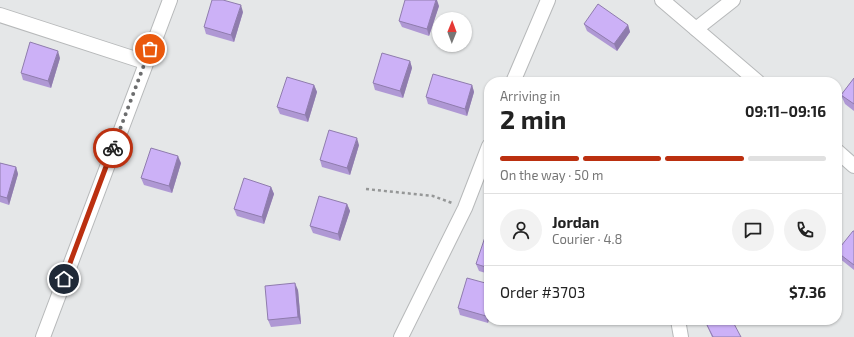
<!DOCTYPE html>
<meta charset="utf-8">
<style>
body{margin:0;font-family:"Exo 2",sans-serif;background:#f2f2f2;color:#222;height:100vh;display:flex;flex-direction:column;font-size:15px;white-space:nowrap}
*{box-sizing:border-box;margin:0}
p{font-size:13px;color:#767676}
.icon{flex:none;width:22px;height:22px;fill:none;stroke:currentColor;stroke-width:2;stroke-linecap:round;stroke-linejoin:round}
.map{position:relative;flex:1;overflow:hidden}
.details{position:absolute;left:484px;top:77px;width:358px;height:248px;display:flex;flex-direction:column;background:#fff;border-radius:16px;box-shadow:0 1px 3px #0004}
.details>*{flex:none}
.needle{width:26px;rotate:1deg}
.controls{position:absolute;left:432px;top:12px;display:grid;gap:8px}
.controls a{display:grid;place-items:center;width:40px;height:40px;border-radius:50%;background:#fff;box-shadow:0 1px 3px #0004;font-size:20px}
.pin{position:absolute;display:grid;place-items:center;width:34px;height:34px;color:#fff;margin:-17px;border:2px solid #fff;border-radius:50%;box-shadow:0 1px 4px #0007}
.courier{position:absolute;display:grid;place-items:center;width:40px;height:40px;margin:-20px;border:3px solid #bb3010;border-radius:50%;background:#fff;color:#222;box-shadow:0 1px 5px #0007}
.head em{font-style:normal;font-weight:700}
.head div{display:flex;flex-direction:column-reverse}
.head{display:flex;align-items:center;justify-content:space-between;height:68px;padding:0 16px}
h1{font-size:26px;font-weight:700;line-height:30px}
.bar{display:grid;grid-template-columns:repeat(4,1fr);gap:6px 4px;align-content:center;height:48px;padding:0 16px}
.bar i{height:5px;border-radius:3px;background:#e0e0e0}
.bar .selected{background:#bb3010}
.bar p{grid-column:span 4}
.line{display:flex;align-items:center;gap:10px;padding:0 16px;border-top:1px solid #e0e0e0}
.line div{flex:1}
.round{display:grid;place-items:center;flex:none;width:42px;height:42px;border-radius:21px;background:#f2f2f2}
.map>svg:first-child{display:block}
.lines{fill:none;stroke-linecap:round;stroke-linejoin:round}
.minor-casing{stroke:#b7b9ba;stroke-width:16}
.path{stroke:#959797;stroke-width:2.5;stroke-dasharray:3 3;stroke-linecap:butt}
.minor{stroke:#fff;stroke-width:14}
.wall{fill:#af98d4}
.shaded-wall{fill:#8f7cad}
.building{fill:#ccb1f7;stroke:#8f7cad}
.done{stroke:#6c6d6e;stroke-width:4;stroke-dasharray:0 7.2}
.route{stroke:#bb3010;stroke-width:5}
</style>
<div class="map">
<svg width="854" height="337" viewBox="0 0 854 337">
<rect width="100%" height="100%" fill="#e5e7e8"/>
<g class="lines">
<g class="minor-casing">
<g id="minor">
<path d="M662 0 758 82"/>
<path d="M0 15 145 62"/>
<path d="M696 29 733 0"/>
<path d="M513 82 548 0"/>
<path d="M837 151 854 166"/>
<path d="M678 320 681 337"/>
<path d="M43 337 170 0"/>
<path d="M401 337 465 208 489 146"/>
</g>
</g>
<path class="path" d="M366 189 433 196 452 203"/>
<use href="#minor" class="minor"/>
</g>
<g class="wall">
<path d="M439 6 429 36 402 27 399 21Z"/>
<path d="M243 12 234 42 206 34 204 27Z"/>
<path d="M584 24 628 25 630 32 617 51 587 31Z"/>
<path d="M60 58 51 88 23 80 21 73Z"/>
<path d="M410 61 412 68 403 98 375 90 373 83Z"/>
<path d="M854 78V111L845 104 841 95Z"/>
<path d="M314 85 317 92 308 122 280 114 277 107Z"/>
<path d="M472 85 474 92 467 116 428 104 426 97Z"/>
<path d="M359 145 350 175 322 167 320 160Z"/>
<path d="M0 163 16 167 18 174 9 205 0 202Z"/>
<path d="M181 163 172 193 144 185 141 178Z"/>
<path d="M271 187 274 194 264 224 237 216 234 209Z"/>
<path d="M347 204 350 211 340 241 313 233 310 226Z"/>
<path d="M854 231V270L839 258 837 253V251Z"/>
<path d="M489 235V274L479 271 476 264Z"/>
<path d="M489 284 488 323 460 315 458 308Z"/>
<path d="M298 290 301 324 271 327 268 320Z"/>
<path d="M705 321 741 337H712Z"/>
</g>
<g class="shaded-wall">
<path d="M436 0H437L439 6 429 36 427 29Z"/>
<path d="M241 5 243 12 234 42 231 35Z"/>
<path d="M628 25 630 32 617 51 614 44Z"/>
<path d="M58 51 60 58 51 88 48 81Z"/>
<path d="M410 61 412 68 403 98 400 91Z"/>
<path d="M314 85 317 92 308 122 305 115Z"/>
<path d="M472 85 474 92 467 116 465 109Z"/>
<path d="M357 138 359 145 350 175 347 168Z"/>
<path d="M178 156 181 163 172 193 169 186Z"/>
<path d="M16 167 18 174 9 205 7 198Z"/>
<path d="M271 187 274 194 264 224 262 217Z"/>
<path d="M347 204 350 211 340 241 338 234Z"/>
<path d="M295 283 298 290 301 324 298 317Z"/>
<path d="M489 305V320L488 323 486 316Z"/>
</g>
<g class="building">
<path d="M212 0H223L241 5 231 35 204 27Z"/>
<path d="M405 0H436L427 29 399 21Z"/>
<path d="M598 4 628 25 614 44 584 24Z"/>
<path d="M30 42 58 51 48 81 21 73Z"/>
<path d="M382 53 410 61 400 91 373 83Z"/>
<path d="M433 74 472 85 465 109 426 97Z"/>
<path d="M287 77 314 85 305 115 277 107Z"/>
<path d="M854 78V104L841 95Z"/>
<path d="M329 130 357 138 347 168 320 160Z"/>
<path d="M151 148 178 156 169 186 141 178Z"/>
<path d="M0 163 16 167 7 198 0 196Z"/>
<path d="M244 178 271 187 262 217 234 209Z"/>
<path d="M319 196 347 204 338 234 310 226Z"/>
<path d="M853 231H854V265L837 252V251Z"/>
<path d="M486 234 489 235V268L476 264Z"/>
<path d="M467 278 489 284V305L486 316 458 308Z"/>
<path d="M295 283 298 317 268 320 265 286Z"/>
<path d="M708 320H732L741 337H713L705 321Z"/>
</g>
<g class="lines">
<path class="done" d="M113 148 150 49"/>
<path class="route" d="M64 279 113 148"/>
</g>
</svg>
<div class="controls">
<a><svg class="needle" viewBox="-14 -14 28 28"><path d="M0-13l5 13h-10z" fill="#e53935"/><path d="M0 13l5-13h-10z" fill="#767676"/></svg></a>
</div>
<div class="pin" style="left:150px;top:49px;background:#ea580c"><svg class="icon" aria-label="bag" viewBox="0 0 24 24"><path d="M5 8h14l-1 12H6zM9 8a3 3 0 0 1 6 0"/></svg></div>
<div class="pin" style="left:64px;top:279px;background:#1f2937"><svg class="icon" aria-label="home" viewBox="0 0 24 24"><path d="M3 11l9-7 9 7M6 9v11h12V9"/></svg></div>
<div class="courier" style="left:113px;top:148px"><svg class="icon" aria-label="bike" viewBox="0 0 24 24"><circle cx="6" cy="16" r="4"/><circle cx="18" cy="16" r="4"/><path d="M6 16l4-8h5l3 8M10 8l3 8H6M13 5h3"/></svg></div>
<section class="details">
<div class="head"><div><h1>2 min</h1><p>Arriving in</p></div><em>09:11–09:16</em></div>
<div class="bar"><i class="selected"></i><i class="selected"></i><i class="selected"></i><i></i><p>On the way · 50 m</p></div>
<div class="line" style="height:72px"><a class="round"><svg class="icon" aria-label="person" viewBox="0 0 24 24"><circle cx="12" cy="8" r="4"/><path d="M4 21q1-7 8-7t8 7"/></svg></a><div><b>Jordan</b><p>Courier · 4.8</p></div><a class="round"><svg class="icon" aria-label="chat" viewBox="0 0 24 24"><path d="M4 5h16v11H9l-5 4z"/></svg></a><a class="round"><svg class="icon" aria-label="phone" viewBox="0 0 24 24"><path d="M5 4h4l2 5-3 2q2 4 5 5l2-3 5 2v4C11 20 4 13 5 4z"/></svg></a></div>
<div class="line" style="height:52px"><div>Order #3703</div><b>$7.36</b></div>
</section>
</div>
